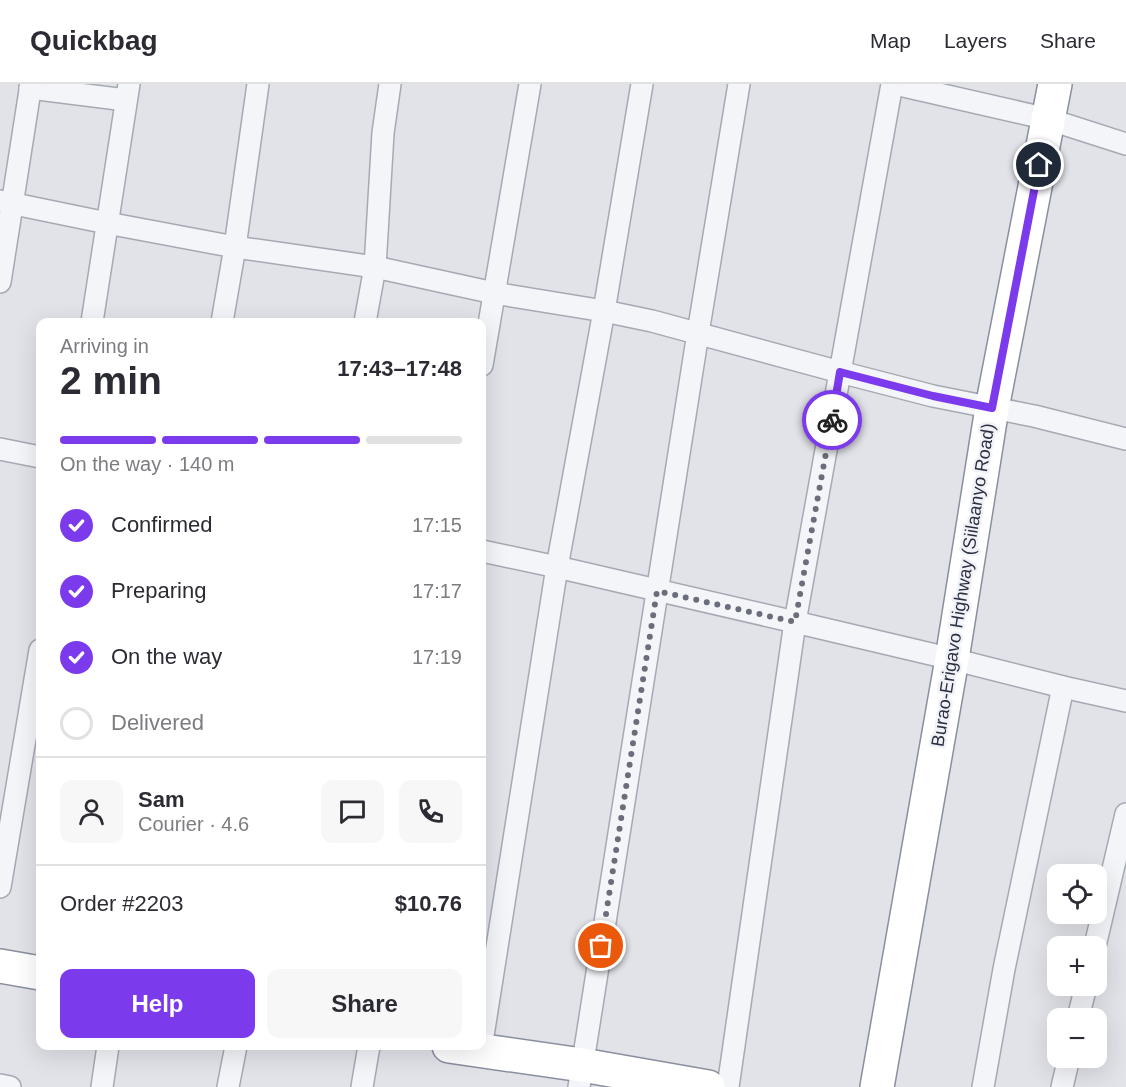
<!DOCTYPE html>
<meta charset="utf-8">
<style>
body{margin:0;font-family:Arial,sans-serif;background:#f7f7f7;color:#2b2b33;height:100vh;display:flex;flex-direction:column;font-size:22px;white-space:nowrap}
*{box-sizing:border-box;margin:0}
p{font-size:20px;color:#7c7c81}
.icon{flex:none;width:33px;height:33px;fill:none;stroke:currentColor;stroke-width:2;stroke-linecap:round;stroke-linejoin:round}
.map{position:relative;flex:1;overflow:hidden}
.side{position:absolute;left:36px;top:234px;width:450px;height:732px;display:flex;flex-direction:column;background:#fff;border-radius:12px;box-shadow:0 6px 24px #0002}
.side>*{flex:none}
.buttons{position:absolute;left:1047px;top:780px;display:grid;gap:12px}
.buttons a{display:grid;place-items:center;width:60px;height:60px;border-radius:12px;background:#fff;box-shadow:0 6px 24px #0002;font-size:30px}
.pin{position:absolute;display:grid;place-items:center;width:51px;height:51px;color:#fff;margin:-26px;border:3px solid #fff;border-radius:50%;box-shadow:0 2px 6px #0007}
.courier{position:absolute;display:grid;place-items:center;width:60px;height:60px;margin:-30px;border:4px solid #7c3aed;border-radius:50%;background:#fff;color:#222;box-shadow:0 2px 8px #0007}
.summary em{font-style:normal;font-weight:700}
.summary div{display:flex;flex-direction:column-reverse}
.summary{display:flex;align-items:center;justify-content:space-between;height:102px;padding:0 24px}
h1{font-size:39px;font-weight:700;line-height:45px}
.bar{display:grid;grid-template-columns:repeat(4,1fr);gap:9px 6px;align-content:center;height:72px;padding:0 24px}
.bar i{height:8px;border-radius:4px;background:#e1e1e2}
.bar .active{background:#7c3aed}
.bar p{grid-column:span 4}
.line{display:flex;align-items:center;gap:15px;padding:0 24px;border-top:2px solid #e1e1e2}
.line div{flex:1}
.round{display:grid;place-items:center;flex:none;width:63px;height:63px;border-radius:12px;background:#f7f7f7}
ol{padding:0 24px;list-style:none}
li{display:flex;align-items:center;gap:18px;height:66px}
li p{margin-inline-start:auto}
li .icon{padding:6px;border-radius:50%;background:#7c3aed;color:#fff;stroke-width:4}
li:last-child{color:#7c7c81}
li i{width:33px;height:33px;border:3px solid #e1e1e2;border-radius:50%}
.button{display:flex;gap:12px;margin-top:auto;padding:12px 24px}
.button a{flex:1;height:69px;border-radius:12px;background:#7c3aed;color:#fff;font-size:24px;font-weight:700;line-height:69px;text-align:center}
.button a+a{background:#f7f7f7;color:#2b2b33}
header{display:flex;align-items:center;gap:36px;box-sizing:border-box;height:84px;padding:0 30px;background:#fff;border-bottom:2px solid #e1e1e2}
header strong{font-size:28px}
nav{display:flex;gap:33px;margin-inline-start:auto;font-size:21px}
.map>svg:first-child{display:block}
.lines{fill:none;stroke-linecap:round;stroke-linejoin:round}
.street-casing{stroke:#a6a9b3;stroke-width:24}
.highway-casing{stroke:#898f9f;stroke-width:36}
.street{stroke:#f4f5f8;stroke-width:21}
.highway{stroke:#fff;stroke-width:33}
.done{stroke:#6a6e7b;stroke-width:6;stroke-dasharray:0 10.8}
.route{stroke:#7c3aed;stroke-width:8}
.labels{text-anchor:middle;stroke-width:5;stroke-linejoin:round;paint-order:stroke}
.street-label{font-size:18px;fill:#2a2f40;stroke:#f1f2f7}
</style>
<header>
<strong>Quickbag</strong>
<nav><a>Map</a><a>Layers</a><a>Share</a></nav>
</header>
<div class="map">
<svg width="1126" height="1003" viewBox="0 0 1126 1003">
<rect width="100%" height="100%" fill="#e1e3e9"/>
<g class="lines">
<g class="street-casing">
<g id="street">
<path d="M895 0 1048 35 1126 60"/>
<path d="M30 4 126 16"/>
<path d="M0 117 107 139 235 163 375 183 494 209 604 227 652 237 840 288 933 312 1034 332 1126 355"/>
<path d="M0 198 31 0"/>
<path d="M92 238 129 0"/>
<path d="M222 238 235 163 258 0"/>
<path d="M365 238 375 183 383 49 390 0"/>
<path d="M482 281 530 0"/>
<path d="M0 365 40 373"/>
<path d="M482 467 557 483 795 538 952 575 1063 603 1126 617"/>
<path d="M0 803 40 566"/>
<path d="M1095 862 1126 730"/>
<path d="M1078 934 1086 902"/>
<path d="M482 958 557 483 604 227 642 0"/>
<path d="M0 1001 10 1003"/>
<path d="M102 1003 108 962"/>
<path d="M228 1003 236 962"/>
<path d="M362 1003 369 962"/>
<path d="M579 1003 698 249 739 0"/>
<path d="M728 1003 795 538 892 0"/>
<path d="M983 1003 1004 885 1063 603"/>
<path d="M1062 1003 1069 974"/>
</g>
</g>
<g class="highway-casing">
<g id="highway">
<path d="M0 882 40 889"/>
<path d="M449 962 582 981 708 1003"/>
<path d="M877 1003 952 575 992 324 1055 0"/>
</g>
</g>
<use href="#street" class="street"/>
<use href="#highway" class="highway"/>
</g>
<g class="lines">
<path class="done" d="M601 862 657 507 795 538 832 336"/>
<path class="route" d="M832 336 840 288 933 312 992 324 1039 81"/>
</g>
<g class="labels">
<g class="street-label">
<text transform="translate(963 501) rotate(-81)" y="6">Burao-Erigavo Highway (Siilaanyo Road)</text>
</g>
</g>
</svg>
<div class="buttons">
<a><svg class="icon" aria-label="locate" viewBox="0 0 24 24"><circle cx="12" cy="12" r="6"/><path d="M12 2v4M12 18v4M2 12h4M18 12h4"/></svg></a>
<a>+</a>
<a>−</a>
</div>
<div class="pin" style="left:601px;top:862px;background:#ea580c"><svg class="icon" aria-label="bag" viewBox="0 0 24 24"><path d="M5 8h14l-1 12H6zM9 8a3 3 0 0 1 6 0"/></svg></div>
<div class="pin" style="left:1039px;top:81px;background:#1f2937"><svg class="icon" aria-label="home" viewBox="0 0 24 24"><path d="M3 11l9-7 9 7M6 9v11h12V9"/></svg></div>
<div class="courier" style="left:832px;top:336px"><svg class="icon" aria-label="bike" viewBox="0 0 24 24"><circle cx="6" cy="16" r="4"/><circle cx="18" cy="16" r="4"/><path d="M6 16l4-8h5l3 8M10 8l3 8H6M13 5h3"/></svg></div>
<section class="side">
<div class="summary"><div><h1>2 min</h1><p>Arriving in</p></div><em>17:43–17:48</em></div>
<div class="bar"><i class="active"></i><i class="active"></i><i class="active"></i><i></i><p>On the way · 140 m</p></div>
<ol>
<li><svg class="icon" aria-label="check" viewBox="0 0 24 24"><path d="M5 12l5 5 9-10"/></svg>Confirmed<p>17:15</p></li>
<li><svg class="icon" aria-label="check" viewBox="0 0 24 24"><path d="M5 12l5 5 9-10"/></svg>Preparing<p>17:17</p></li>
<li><svg class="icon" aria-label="check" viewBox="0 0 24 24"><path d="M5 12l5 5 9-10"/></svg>On the way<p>17:19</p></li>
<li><i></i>Delivered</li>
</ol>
<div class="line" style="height:108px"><a class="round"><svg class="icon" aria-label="person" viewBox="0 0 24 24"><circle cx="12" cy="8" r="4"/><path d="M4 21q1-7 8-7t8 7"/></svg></a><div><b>Sam</b><p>Courier · 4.6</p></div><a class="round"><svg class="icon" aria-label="chat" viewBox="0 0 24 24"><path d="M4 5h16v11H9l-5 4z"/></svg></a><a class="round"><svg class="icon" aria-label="phone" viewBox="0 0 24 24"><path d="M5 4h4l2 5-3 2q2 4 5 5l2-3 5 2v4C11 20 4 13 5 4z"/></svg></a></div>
<div class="line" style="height:78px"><div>Order #2203</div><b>$10.76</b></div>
<div class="button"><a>Help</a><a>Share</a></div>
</section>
</div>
